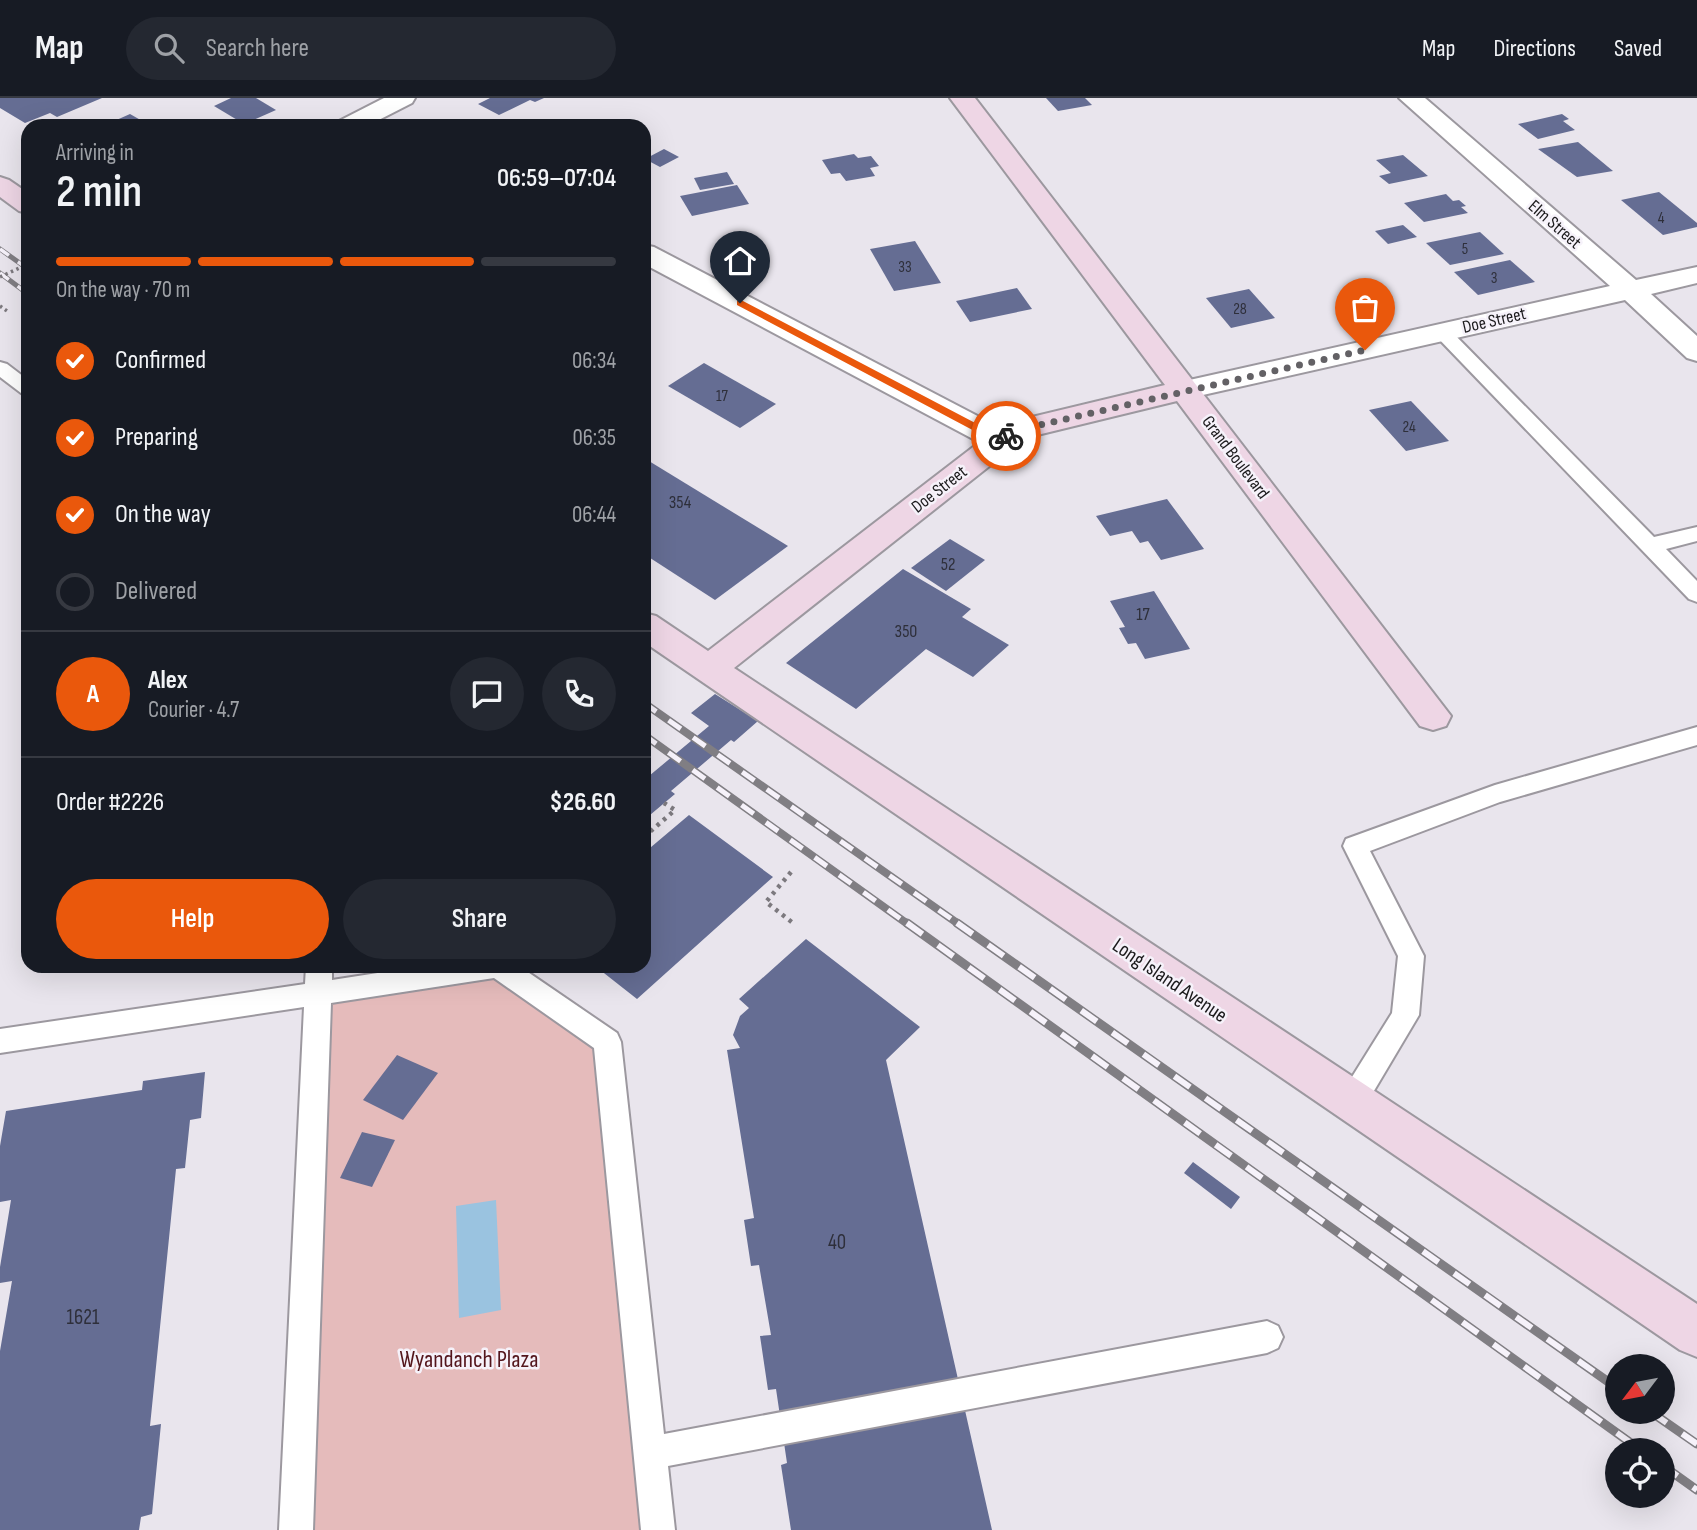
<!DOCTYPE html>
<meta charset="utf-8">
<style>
body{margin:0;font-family:"Sofia Sans Condensed",sans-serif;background:#242831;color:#f1f3f6;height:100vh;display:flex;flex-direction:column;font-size:26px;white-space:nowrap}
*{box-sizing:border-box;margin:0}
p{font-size:23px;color:#9ea1a6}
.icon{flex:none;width:38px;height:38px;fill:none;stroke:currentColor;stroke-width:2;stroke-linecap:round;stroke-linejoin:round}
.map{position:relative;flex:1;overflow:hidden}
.panel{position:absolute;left:21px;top:21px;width:630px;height:854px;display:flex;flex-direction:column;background:#171b24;border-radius:21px;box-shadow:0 7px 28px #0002}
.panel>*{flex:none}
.needle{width:46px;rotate:238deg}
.buttons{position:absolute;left:1605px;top:1256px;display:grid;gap:14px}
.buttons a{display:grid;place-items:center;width:70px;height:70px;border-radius:50%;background:#171b24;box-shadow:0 7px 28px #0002;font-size:35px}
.pin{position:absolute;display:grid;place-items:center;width:60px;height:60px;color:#fff;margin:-72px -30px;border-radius:50% 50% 50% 0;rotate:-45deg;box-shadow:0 0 7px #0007}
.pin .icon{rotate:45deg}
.courier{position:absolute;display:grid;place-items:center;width:70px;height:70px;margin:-35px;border:5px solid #ea580c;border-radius:50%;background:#fff;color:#222;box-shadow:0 2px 9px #0007}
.head em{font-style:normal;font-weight:600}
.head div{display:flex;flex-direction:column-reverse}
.head{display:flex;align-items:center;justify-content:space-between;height:119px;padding:0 35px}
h1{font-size:46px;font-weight:600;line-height:52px}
.bar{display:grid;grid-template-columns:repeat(4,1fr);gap:10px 7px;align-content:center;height:84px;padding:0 35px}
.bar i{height:9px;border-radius:5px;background:#363941}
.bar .active{background:#ea580c}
.bar p{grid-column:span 4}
.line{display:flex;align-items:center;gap:18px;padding:0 35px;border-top:2px solid #363941}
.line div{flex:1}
.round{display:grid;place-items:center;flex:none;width:74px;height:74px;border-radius:37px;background:#242831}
ol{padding:0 35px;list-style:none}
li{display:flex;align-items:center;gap:21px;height:77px}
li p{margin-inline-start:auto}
li .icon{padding:7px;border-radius:50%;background:#ea580c;color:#fff;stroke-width:4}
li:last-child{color:#9ea1a6}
li i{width:38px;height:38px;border:4px solid #363941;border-radius:50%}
.action{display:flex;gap:14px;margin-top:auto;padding:14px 35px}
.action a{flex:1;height:80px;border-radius:42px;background:#ea580c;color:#fff;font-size:28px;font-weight:600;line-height:80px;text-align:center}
.action a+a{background:#242831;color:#f1f3f6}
header{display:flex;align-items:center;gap:42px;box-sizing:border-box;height:98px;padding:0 35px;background:#171b24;border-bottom:2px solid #363941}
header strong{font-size:33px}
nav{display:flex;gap:38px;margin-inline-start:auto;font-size:24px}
.search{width:490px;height:63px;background:#242831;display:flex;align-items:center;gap:18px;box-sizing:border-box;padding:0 24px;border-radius:38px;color:#9ea1a6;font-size:26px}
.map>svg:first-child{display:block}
.green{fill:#e5bbbb}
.water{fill:#9ac3e0}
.building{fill:#656d93}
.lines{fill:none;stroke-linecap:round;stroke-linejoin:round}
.lane-casing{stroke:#9c989f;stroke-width:4}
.street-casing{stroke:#9c989f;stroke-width:4}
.secondary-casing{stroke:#9c989f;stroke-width:4}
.path-far1{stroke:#7c797e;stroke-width:3.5;stroke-dasharray:2.5 3.5;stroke-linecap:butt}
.path{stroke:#7c797e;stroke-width:4.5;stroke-dasharray:3.5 5;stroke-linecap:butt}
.lane{fill:#fff;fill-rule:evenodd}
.street{fill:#fff;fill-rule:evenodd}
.secondary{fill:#eed6e5;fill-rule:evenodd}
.rail-far2-casing{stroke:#807e83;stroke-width:5}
.rail-far1-casing{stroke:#807e83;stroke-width:8}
.rail-casing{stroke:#807e83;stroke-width:9}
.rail-far2{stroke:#f6f2fa;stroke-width:3.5;stroke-dasharray:11;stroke-linecap:butt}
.rail-far1{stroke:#f6f2fa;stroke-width:5;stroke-dasharray:15;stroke-linecap:butt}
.rail{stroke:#f6f2fa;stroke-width:6;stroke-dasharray:19;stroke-linecap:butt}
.path-bridge{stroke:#7c797e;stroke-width:3.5;stroke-dasharray:2.5 3.5;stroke-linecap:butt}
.route{fill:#ea580c}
.done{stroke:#636165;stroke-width:7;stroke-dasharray:0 12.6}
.labels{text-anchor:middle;stroke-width:5;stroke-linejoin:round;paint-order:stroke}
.far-number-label{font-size:16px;fill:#2e2f3a}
.far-street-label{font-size:18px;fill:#1b1a1c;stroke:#f6f2fa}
.number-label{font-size:18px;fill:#2e2f3a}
.street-label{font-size:21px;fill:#1b1a1c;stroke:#f6f2fa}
.near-number-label{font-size:21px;fill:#2e2f3a}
.near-park-label{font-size:24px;fill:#53151c;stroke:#f6f2fa}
</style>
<header>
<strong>Map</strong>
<div class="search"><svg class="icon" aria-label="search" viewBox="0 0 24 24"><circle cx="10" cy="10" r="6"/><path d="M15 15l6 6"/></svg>Search here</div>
<nav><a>Map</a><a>Directions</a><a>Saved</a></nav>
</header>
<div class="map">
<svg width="1697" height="1432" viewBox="0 0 1697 1432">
<rect width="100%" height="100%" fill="#e9e5ed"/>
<path class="green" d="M497 871 603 946 653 1432H295L322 897Z"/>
<path class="water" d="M496 1102 501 1212 459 1220 456 1108Z"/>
<g class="building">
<path d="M0 0H102L57 19 50 15 25 25 0 10Z"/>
<path d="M231 0H256L276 12 244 26 214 8Z"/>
<path d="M490 0H544L535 4 530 2 499 17 478 6Z"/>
<path d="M1046 0H1085L1092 7 1058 13Z"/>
<path d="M130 16 151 28H103Z"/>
<path d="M1562 16 1569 21 1563 23 1575 32 1538 41 1518 26Z"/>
<path d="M1578 44 1613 73 1577 79 1538 51Z"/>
<path d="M664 51 679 59 660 69 645 61Z"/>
<path d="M854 56 858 60 871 58 879 68 870 70 875 78 846 83 840 75 831 76 822 62Z"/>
<path d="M1403 57 1428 78 1389 86 1379 78 1391 75 1376 62Z"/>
<path d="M727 74 734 86 700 92 694 80Z"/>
<path d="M737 87 749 106 692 118 680 98Z"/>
<path d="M1659 94 1697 125V129L1663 137 1621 102Z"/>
<path d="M1446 96 1453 103 1459 102 1466 108 1461 109 1468 115 1424 124 1404 105Z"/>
<path d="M1403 127 1417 139 1388 146 1375 133Z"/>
<path d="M1480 134 1504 156 1450 167 1426 145Z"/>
<path d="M915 143 941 185 894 193 870 151Z"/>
<path d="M1510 162 1535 184 1478 197 1454 174Z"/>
<path d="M1017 190 1032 211 970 224 956 203Z"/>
<path d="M1249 191 1275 220 1231 230 1206 200Z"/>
<path d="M704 265 776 306 740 330 668 288Z"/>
<path d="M1411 303 1449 343 1406 353 1369 312Z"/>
<path d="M644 360 788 448 715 502 644 456Z"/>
<path d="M1167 401 1204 451 1161 462 1148 443 1140 445 1132 433 1110 438 1096 418Z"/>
<path d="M950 441 985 462 946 493 911 470Z"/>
<path d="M903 471 971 511 962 519 1009 547 973 579 926 551 856 611 786 565Z"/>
<path d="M1154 493 1190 551 1145 561 1136 545 1128 546 1119 530 1125 529 1110 503Z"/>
<path d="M715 596 758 623 734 644 731 642 671 693 675 696 650 717 644 712V674L649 678 709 628 691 615Z"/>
<path d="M689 717 773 779 637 901 595 868H644V755Z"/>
<path d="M806 841 920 929 886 962 992 1432H791L781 1367 787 1365 776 1291 768 1292 760 1238 771 1237 759 1167 751 1168 744 1122 754 1120 727 952 740 950 733 937 740 918 749 910 739 901Z"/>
<path d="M397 957 438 975 403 1022 363 1002Z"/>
<path d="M205 974 201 1020 190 1022 185 1070 176 1071 150 1328 161 1326 152 1416 141 1419 139 1432H0V1253L12 1183 0 1185V1169L11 1102 0 1104V1048L6 1013 142 992 143 983Z"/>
<path d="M362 1034 395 1042 372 1089 340 1080Z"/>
<path d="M1193 1064 1240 1099 1231 1111 1184 1075Z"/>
</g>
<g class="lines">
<g class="lane-casing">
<g id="lane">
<path d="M1442 228 1448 230 1654 439 1697 429V443L1666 451 1697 483V504L1689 501 1436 238 1433 234 1436 230Z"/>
<path d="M0 264 7 266 28 282V297L21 295 0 279Z"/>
<path d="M1697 629V647L1500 704 1370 753 1424 858 1419 917 1362 1013 1352 1017 1342 1013 1338 1004 1342 995 1392 915 1398 858 1343 748 1346 741 1495 687Z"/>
<path d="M306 868H332V882L423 868H519L617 935 621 944 664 1336 1267 1223 1278 1228 1283 1239 1278 1250 1267 1255 668 1368 675 1432H641L594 950 494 880 331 905 313 1432H279L304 909 0 955V931L305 886Z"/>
</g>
</g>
<g class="street-casing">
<g id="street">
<path d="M384 0H415L412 5 367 28H336L339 23Z"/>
<path d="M1399 0H1425L1636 182 1697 169V185L1651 196 1697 238V263L1687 260 1625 202 1185 301 1174 299 1170 292 1174 285 1185 283 1610 188Z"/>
<path d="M644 147 654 149 1012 336 1017 343 1012 350 1001 353 990 350 644 166Z"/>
</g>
</g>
<g class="secondary-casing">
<g id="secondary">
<path d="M950 0H975L1451 618 1446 628 1433 632 1420 628 1177 303 1025 340 734 570 1697 1206V1259L1680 1252 644 544V515L656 518 708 553 1003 326 1165 287Z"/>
<path d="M0 79 9 82 28 95V115L19 113 0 99Z"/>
</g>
</g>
<path class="path-far1" d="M0 208 7 213"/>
<g class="path">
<path d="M644 739 675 712 664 705"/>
<path d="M791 774 766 804 793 825"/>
</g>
<use href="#lane" class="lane"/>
<use href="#street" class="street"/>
<use href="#secondary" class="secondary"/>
<g class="rail-far2-casing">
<g id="rail-far2">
<path d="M0 151 28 171"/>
<path d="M0 175 28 196"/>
</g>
</g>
<g class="rail-far1-casing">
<g id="rail-far1">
<path d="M644 605 960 827"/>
<path d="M644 637 909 827"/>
</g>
</g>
<g class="rail-casing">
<g id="rail">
<path d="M907 825 1642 1353"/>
<path d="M957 825 1617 1290"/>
<path d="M1651 1314 1697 1346"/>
<path d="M1662 1367 1697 1392"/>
</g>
</g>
<use href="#rail-far2" class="rail-far2"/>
<use href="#rail-far1" class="rail-far1"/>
<use href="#rail" class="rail"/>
<path class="path-bridge" d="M0 179 28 166"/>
</g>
<path class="route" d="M737 203H743L1000 338 1006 335 1011 338 1004 345H997L737 207Z"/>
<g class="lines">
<path class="done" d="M1006 338 1014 333 1365 252"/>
</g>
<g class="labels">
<g class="far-number-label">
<text x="1661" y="125">4</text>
<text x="1465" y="156">5</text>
<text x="905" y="174">33</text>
<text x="1494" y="185">3</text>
<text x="1240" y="216">28</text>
<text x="722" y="303">17</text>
<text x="1409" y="334">24</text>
</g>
<g class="far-street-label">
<text transform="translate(1555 126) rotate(41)" y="6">Elm Street</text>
<text transform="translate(1494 222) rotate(-13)" y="6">Doe Street</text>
<text transform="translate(1236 359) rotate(53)" y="6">Grand Boulevard</text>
<text transform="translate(939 391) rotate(-38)" y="6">Doe Street</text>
</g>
<g class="number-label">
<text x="680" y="410">354</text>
<text x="948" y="472">52</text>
<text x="1143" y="522">17</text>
<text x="906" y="539">350</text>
</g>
<g class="street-label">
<text transform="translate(1170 882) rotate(34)" y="7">Long Island Avenue</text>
</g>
<g class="near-number-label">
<text x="837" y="1151">40</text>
<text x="83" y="1226">1621</text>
</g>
<g class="near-park-label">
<text x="469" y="1269">Wyandanch Plaza</text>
</g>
</g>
</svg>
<div class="buttons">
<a><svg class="needle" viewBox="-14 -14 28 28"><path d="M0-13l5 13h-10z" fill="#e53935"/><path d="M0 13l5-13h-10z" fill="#9ea1a6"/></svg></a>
<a><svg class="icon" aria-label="locate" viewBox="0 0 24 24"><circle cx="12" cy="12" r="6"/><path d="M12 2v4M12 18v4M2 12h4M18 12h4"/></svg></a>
</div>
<div class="pin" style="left:1365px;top:252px;background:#ea580c"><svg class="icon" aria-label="bag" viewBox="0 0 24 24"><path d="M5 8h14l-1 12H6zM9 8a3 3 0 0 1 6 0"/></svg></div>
<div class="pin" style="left:740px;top:205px;background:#1f2937"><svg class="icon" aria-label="home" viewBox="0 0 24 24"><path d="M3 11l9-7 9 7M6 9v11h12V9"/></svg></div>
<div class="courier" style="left:1006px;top:338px"><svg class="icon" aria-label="bike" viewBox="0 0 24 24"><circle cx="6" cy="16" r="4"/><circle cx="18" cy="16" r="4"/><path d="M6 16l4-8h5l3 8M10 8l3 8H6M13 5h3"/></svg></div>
<section class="panel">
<div class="head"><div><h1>2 min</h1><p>Arriving in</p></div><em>06:59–07:04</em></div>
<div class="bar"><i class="active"></i><i class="active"></i><i class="active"></i><i></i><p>On the way · 70 m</p></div>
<ol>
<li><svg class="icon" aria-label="check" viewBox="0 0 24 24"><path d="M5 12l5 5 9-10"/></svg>Confirmed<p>06:34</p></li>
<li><svg class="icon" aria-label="check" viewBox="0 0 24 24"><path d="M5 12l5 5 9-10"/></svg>Preparing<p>06:35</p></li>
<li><svg class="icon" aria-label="check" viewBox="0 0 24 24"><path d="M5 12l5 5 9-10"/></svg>On the way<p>06:44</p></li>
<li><i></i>Delivered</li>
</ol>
<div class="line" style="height:126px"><b class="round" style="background:#ea580c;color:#fff">A</b><div><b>Alex</b><p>Courier · 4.7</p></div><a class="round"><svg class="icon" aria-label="chat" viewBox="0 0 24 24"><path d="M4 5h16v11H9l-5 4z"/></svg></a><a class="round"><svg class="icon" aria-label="phone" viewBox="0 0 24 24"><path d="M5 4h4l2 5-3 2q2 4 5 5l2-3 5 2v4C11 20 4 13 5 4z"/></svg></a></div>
<div class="line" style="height:91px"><div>Order #2226</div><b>$26.60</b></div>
<div class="action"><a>Help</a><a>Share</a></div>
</section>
</div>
